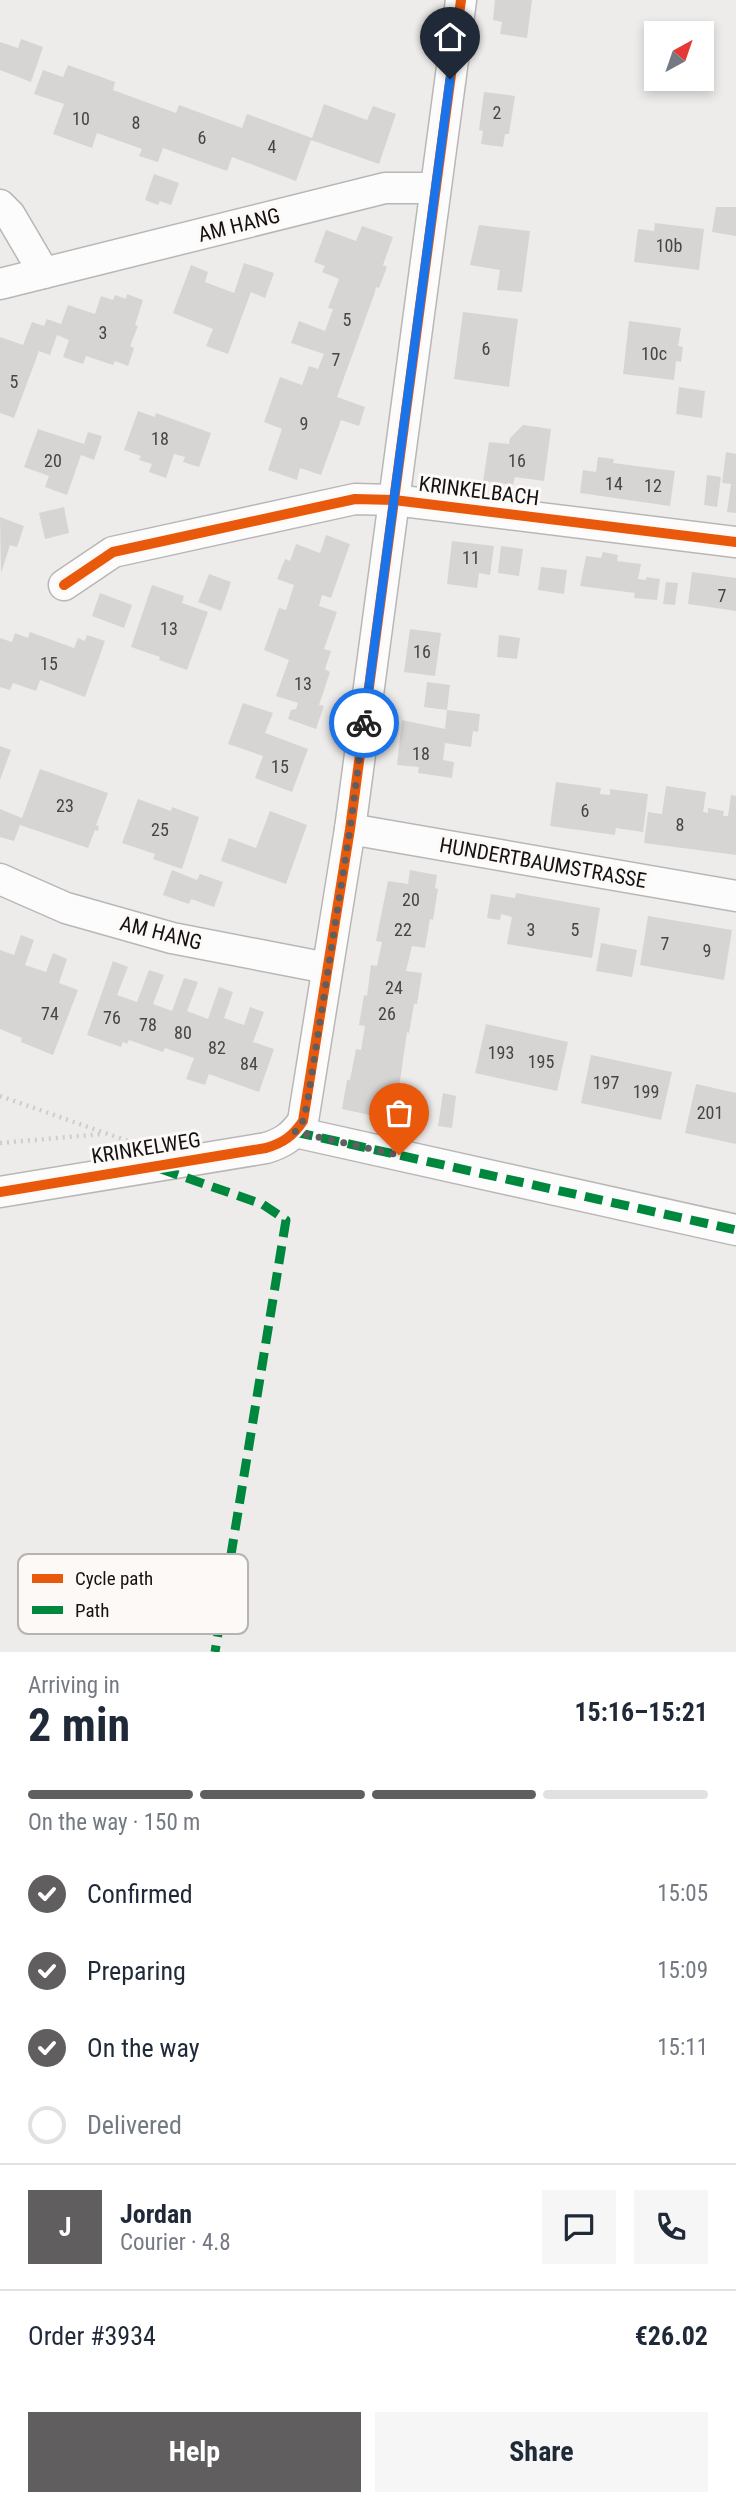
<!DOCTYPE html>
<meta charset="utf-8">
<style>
body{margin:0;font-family:"Roboto Condensed",sans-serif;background:#f6f6f7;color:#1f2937;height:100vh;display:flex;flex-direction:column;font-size:26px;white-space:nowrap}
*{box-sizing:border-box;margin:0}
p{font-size:23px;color:#747a83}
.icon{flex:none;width:38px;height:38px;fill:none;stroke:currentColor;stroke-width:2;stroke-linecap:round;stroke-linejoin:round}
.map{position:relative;height:1652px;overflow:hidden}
.side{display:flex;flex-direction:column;background:#fff;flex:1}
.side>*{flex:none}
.needle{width:46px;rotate:40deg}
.buttons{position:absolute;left:644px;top:21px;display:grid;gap:14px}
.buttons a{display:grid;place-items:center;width:70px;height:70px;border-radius:0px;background:#fff;box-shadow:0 4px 10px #0003;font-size:35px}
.pin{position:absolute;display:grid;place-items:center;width:60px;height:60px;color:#fff;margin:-72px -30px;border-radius:50% 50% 50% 0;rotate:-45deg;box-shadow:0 0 7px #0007}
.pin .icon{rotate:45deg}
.courier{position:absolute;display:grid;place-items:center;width:70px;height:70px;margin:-35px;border:5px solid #1a73e8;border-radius:50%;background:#fff;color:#222;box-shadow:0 2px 9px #0007}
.headline em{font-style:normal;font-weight:700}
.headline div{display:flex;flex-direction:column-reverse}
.headline{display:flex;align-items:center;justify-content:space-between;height:119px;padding:0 28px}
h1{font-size:46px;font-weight:700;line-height:52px}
.bar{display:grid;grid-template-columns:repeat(4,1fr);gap:10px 7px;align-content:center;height:84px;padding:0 28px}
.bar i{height:9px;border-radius:5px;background:#e0e1e3}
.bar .on{background:#605e5e}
.bar p{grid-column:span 4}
.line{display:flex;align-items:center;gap:18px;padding:0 28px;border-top:2px solid #e0e1e3}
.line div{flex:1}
.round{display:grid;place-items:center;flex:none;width:74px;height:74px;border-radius:0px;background:#f6f6f7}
ol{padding:0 28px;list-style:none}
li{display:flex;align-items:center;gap:21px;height:77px}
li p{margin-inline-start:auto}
li .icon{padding:7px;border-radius:50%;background:#605e5e;color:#fff;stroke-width:4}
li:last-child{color:#747a83}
li i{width:38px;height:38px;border:4px solid #e0e1e3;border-radius:50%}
.action{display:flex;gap:14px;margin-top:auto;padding:14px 28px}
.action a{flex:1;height:80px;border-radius:0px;background:#605e5e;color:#fff;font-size:28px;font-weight:700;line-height:80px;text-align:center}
.action a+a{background:#f6f6f7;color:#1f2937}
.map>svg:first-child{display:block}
.building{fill:#d6d5d3}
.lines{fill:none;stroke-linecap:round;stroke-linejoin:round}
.street-casing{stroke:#b9b7b6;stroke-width:33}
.path{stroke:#cecdcd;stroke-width:4.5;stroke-dasharray:2 5;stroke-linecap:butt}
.street{stroke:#fcfcfc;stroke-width:30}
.quiet{stroke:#00873e;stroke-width:9;stroke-dasharray:18 9;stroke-linecap:butt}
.cycleway-casing{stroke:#fcf9f7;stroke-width:15}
.cycleway{stroke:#e8590c;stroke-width:10}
.done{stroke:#605e5e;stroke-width:7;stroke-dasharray:0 12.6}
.route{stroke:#1a73e8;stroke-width:9}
.labels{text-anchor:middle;stroke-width:6;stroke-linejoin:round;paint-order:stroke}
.number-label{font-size:18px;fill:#464544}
.street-label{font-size:21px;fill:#141212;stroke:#fcf9f7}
.key{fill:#fcf9f7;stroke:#b6b4b2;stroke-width:2}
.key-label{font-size:19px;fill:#141212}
</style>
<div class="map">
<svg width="736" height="1652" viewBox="0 0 736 1652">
<rect width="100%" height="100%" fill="#eeecea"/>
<g class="building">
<path d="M495 0H532L527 38 500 34 502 22 493 20Z"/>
<path d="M21 39 43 47 31 82 0 70V42L18 48Z"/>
<path d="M68 65 115 82 113 90 176 113 179 105 242 128 247 114 312 138 324 104 367 120 373 106 396 114 379 164 311 140 296 181 232 157 227 171 163 148 158 162 139 156 142 149 97 133 92 148 53 134 64 104 34 94 43 70 63 77Z"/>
<path d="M484 92 515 96 509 134H505L503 147 481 144 483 131 479 130Z"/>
<path d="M154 174 179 183 171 205 160 201 158 205 145 200Z"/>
<path d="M716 207H736V236L712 232Z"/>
<path d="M655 223 704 229 699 270 634 262 638 229 654 231Z"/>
<path d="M479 225 530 231 522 292 497 290 500 270 470 265Z"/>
<path d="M362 226 393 237 383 265 387 267 379 288 376 287 375 292 337 397 365 407 359 426 341 420 321 475 300 468 297 480 268 470 282 429 264 422 280 377 302 385 309 366 318 369 324 354 291 343 299 321 325 331 333 309 328 308 339 279 322 272 325 266 314 262 326 230 356 241Z"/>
<path d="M244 263 274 273 265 298 251 292 228 354 206 346 213 329 173 313 191 265 208 272 205 282 234 293Z"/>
<path d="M127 294 143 300 135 325 138 326 130 346 134 348 128 366 115 361 113 365 86 356 83 364 63 357 69 340 57 335 50 355 39 351 14 418 0 413V337L23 345 32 322 44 326 47 319 61 324 68 305 95 314 101 296 113 300 115 295 126 299Z"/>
<path d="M463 312 518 319 509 387 454 379Z"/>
<path d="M629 321 681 328 678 346 683 347 681 362 676 361 674 380 623 374Z"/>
<path d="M679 387 705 391 702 418 676 414Z"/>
<path d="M138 411 155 417 156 413 211 433 199 467 183 462 185 457 174 454 166 478 149 472 152 464 139 460 141 456 124 450Z"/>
<path d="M523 425 551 429 544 481 515 477 513 485 483 481 489 442 509 444 510 438Z"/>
<path d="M38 429 84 444 88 432 102 436 94 460 81 455 67 495 45 487 49 476 24 467Z"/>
<path d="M726 452 736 454V513L727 512 731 484 722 483Z"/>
<path d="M598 457 614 459 613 463 675 471 670 506 580 493 583 470 596 472Z"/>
<path d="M707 475 721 477 717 507 704 505Z"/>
<path d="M64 507 69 533 45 539 39 513Z"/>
<path d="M0 517 24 526 17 547 10 545 1 573Z"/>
<path d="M326 535 350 544 331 598 322 595 319 606 337 612 324 649 331 651 325 669 330 672 319 705 324 706 316 729 288 719 291 710 296 709 298 703 276 696 289 660 264 650 279 608 286 610 294 585 277 579 285 559 290 561 296 544 320 553Z"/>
<path d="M452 541 494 546 490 575 479 573 477 588 447 584Z"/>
<path d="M501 546 523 549 519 576 498 573Z"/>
<path d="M603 552 618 555 617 561 641 564 638 579 646 580V577L660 579 657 600 634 598 635 593 580 586 586 556 601 558Z"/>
<path d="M541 567 567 570 564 594 538 590Z"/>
<path d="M692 572 736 578V611L688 604Z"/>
<path d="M209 574 231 582 221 611 198 602Z"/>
<path d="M666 582 678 583 675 605 663 604Z"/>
<path d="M152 585 184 596 182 603 208 612 187 670 159 660 160 657 131 647Z"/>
<path d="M100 593 132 605 124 628 92 616Z"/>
<path d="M410 629 441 633 435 676 404 672Z"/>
<path d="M30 632 74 648 78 638 85 641 87 635 105 641 85 697 40 680 36 691 13 683 10 690 0 687V638L12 642 15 633 28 638Z"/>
<path d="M499 635 520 638 517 659 497 657Z"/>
<path d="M427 682 450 685 447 710 424 707Z"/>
<path d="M243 703 273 713 265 733 308 749 292 792 255 778 263 756 228 744Z"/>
<path d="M447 710 480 714 478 732 473 731 471 747 445 743 443 760 454 762 452 778 418 773 419 767 397 765 402 720 445 729Z"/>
<path d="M0 746 11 750 0 780Z"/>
<path d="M40 769 108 793 96 825 99 826 98 831 95 830 88 848 20 825 14 841 0 837V809L22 818Z"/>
<path d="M556 782 601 788 600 794 610 795V789L648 794 643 832 616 828 615 835 550 826Z"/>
<path d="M666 786 706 792 703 812 708 813V808L724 811 723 816H728L731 795 736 796V855L644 843 648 812 662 814Z"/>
<path d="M138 799 171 811 172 807 199 817 182 869 153 859 155 854 122 843Z"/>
<path d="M270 811 307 825 286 884 221 861 229 838 256 848Z"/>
<path d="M172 870 197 880 200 874 223 882 214 907 191 899 189 904 163 895Z"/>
<path d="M410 870 437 875 435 888 438 889 433 920 430 919 425 948 412 946 406 971 422 973 417 1004H414L409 1033 407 1032 399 1088H397L391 1117 374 1116 342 1109 347 1080H350L356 1049 361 1050 365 1026 359 1025 364 995 367 996 371 965 377 966 382 942 376 941 388 881 408 884Z"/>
<path d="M516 893 600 908 592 958 507 944 512 917 501 914 500 920 487 918 491 894 515 898Z"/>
<path d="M648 916 732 930 724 980 640 965Z"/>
<path d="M21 935 34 940 25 965 46 972 53 953 67 959 59 983 78 990 53 1055 21 1042 22 1038 0 1029V950L14 955Z"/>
<path d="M601 943 637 950 632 977 596 971Z"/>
<path d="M113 961 128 967 117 995 137 1002 149 970 164 975 153 1004 172 1011 184 978 198 982 187 1011 208 1019 219 987 233 992 224 1018 244 1025 250 1007 264 1012 253 1042 274 1049 259 1092 209 1074 205 1085 186 1079 194 1058 165 1048 163 1052 129 1040 127 1044 123 1042 121 1047 87 1035Z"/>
<path d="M486 1024 568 1042 557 1091 475 1073Z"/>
<path d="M591 1055 672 1072 661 1120 581 1103Z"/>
<path d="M696 1084 736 1093V1144L685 1133Z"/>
<path d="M443 1093 456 1096 452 1128 438 1126Z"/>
</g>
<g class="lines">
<g class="street-casing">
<g id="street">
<path d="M0 205 10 215 44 273"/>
<path d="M0 284 385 188H434"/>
<path d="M64 585 113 552 355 499 394 500 736 542"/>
<path d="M350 829 736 896"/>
<path d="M0 879 66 908 172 938 327 968"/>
<path d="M295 1132 736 1230"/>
<path d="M0 1192 266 1148C283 1143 293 1136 303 1121L350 829 461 0"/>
</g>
</g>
<g class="path">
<path d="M0 1096 128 1141"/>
<path d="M0 1143 102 1134"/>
</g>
<use href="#street" class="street"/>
<g class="quiet">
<path d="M295 1132 736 1230"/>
<path d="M161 1169 262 1204 286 1220 215 1652"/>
</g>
<g class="cycleway-casing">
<g id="cycleway">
<path d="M64 585 113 552 355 499 394 500 736 542"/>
<path d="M0 1192 266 1148C283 1143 293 1136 303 1121L350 829 461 0"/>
</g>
</g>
<use href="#cycleway" class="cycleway"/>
</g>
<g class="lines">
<path class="done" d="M364 723 350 829 307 1105 303 1121 295 1132 399 1155"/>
<path class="route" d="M364 723 450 79"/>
</g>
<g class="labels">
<g class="number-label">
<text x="497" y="119">2</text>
<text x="81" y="125">10</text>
<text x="136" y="129">8</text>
<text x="202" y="144">6</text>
<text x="272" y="153">4</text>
<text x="669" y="252">10b</text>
<text x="347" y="326">5</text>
<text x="103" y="339">3</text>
<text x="486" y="355">6</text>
<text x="654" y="360">10c</text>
<text x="336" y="366">7</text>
<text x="14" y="388">5</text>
<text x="304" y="430">9</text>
<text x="160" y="445">18</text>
<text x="53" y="467">20</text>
<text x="517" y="467">16</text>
<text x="614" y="490">14</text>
<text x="653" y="492">12</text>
<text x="471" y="564">11</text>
<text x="722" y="602">7</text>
<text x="169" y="635">13</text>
<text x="422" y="658">16</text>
<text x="49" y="670">15</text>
<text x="303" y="690">13</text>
<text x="421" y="760">18</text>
<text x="280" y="773">15</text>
<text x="65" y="812">23</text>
<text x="585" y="817">6</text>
<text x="680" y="831">8</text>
<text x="160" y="836">25</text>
<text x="411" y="906">20</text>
<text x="403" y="936">22</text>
<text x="531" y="936">3</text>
<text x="575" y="936">5</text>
<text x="665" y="950">7</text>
<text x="707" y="957">9</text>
<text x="394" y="994">24</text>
<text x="50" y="1020">74</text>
<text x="387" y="1020">26</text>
<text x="112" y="1024">76</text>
<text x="148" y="1031">78</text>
<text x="183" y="1039">80</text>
<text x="217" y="1054">82</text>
<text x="501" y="1059">193</text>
<text x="541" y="1068">195</text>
<text x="249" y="1070">84</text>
<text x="606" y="1089">197</text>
<text x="646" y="1098">199</text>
<text x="710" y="1119">201</text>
</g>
<g class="street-label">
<text transform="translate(239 225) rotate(-14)" y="7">AM HANG</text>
<text transform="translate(479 491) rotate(7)" y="7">KRINKELBACH</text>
<text transform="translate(543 863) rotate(10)" y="7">HUNDERTBAUMSTRASSE</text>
<text transform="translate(161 933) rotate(14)" y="7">AM HANG</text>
<text transform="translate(146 1148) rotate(-9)" y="7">KRINKELWEG</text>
</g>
</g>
<rect x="18" y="1554" width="230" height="80" rx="10" class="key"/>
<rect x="32" y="1574" width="31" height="9" fill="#e8590c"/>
<rect x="32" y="1606" width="31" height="8" fill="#00873e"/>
<g class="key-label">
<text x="75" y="1585">Cycle path</text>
<text x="75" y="1617">Path</text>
</g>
</svg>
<div class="buttons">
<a><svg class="needle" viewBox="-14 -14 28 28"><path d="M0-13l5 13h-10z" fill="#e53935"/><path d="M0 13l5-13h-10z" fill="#747a83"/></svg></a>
</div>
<div class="pin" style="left:399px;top:1155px;background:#ea580c"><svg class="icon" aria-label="bag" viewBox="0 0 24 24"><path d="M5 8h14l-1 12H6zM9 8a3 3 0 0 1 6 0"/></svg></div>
<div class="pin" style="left:450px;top:79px;background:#1f2937"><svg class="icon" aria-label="home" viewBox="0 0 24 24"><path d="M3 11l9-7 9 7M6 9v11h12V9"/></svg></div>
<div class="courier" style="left:364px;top:723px"><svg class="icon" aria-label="bike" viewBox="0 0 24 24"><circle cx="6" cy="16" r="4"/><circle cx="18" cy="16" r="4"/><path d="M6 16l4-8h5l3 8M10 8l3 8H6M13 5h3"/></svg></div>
</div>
<section class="side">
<div class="headline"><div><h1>2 min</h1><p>Arriving in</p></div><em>15:16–15:21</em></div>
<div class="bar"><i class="on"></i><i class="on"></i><i class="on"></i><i></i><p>On the way · 150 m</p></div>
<ol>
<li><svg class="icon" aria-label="check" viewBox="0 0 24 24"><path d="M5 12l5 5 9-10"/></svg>Confirmed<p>15:05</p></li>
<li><svg class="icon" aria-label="check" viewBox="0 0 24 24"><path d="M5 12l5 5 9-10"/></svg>Preparing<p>15:09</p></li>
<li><svg class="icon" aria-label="check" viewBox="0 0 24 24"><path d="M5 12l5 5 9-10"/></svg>On the way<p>15:11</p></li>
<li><i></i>Delivered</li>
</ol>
<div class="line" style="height:126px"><b class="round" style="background:#605e5e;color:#fff">J</b><div><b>Jordan</b><p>Courier · 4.8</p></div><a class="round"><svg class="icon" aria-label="chat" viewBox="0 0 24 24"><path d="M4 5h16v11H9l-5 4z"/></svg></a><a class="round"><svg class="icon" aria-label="phone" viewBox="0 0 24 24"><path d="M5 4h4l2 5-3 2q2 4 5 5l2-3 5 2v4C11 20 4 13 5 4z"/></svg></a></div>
<div class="line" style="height:91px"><div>Order #3934</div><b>€26.02</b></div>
<div class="action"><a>Help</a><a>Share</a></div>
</section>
